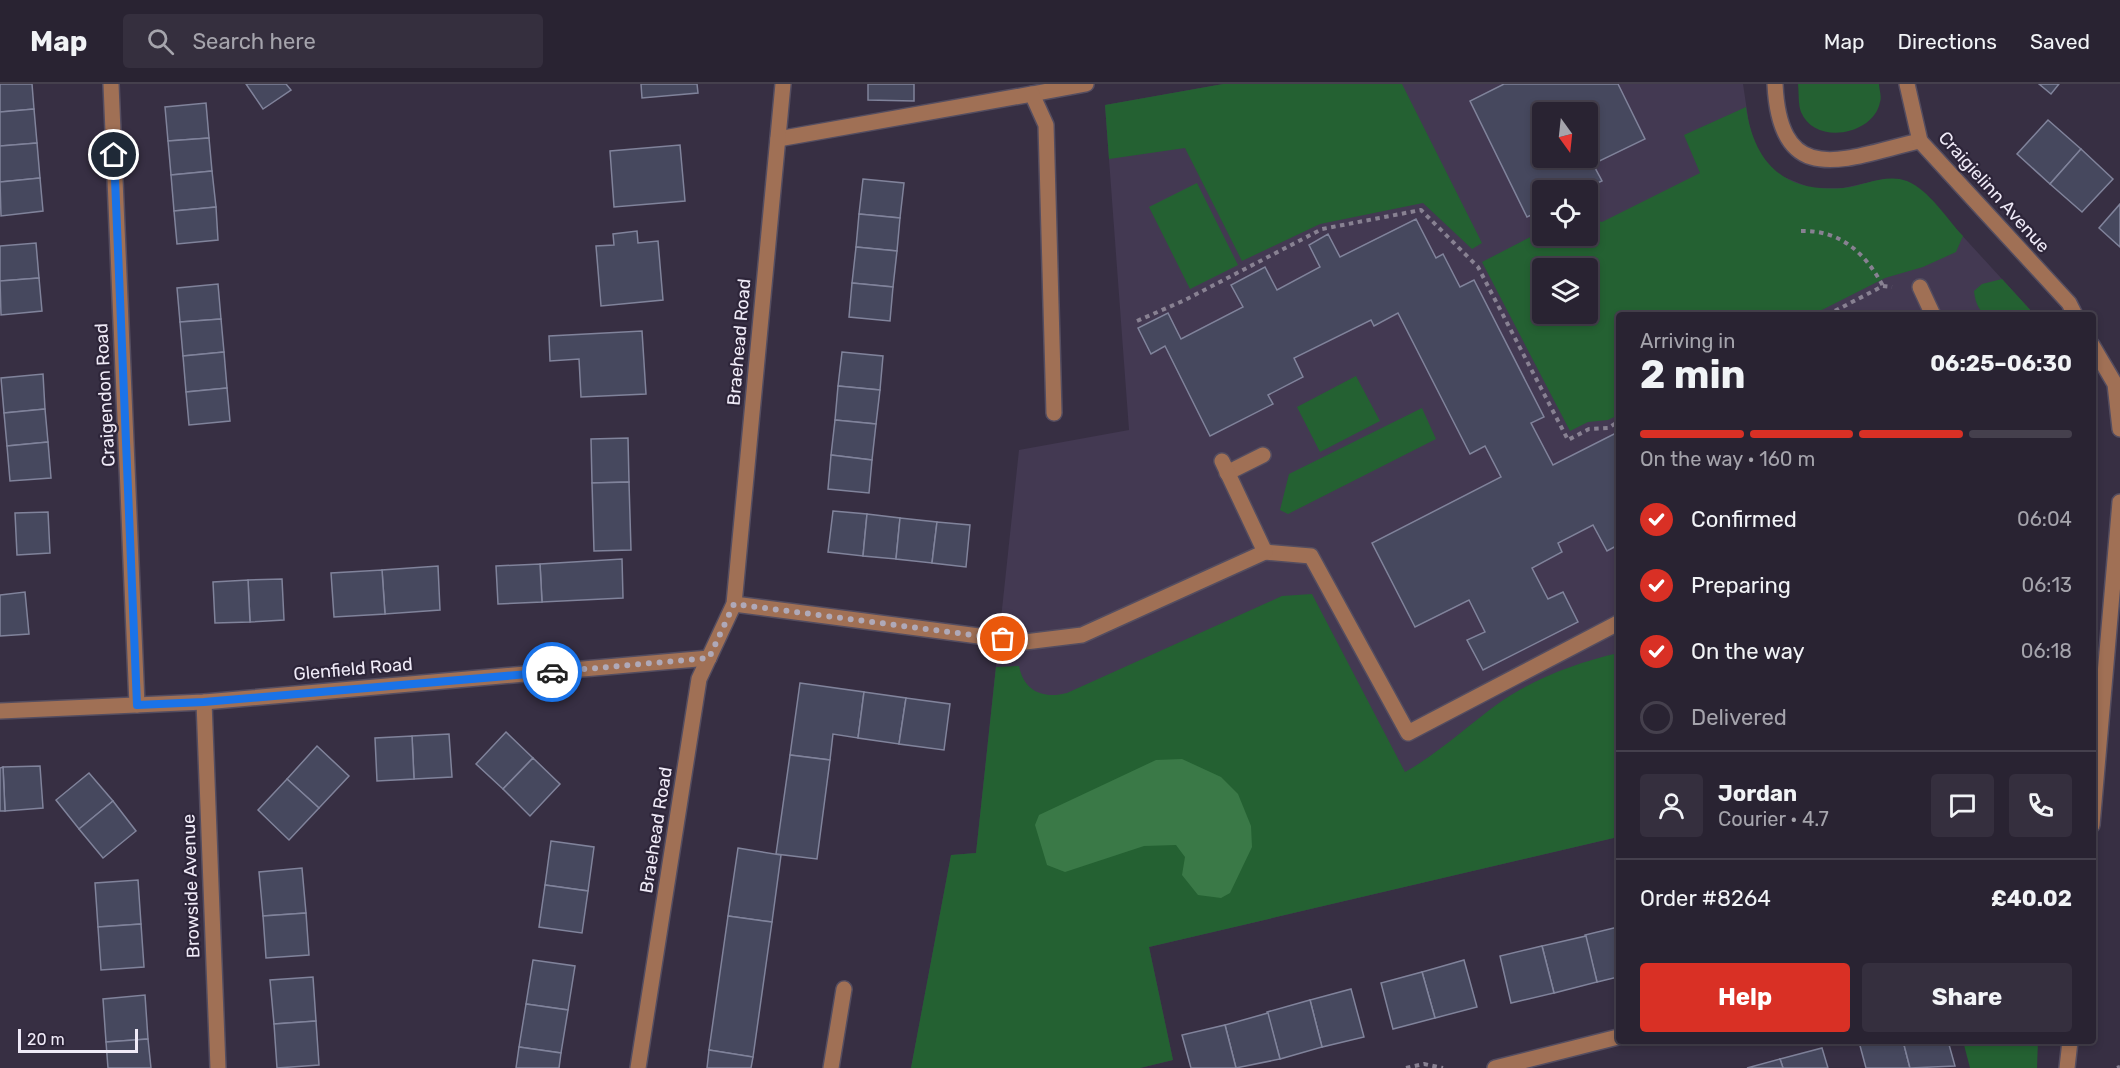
<!DOCTYPE html>
<meta charset="utf-8">
<style>
body{margin:0;font-family:Rubik,sans-serif;background:#352f3e;color:#f1f3f6;height:100vh;display:flex;flex-direction:column;font-size:22px;white-space:nowrap}
*{box-sizing:border-box;margin:0}
p{font-size:20px;color:#a5a4ac}
.icon{flex:none;width:33px;height:33px;fill:none;stroke:currentColor;stroke-width:2;stroke-linecap:round;stroke-linejoin:round}
.map{position:relative;flex:1;overflow:hidden}
.panel{position:absolute;left:1616px;top:228px;width:480px;height:732px;display:flex;flex-direction:column;background:#292332;border-radius:6px;box-shadow:0 3px 9px #0003,0 0 0 2px #45404d}
.panel>*{flex:none}
.needle{width:39px;rotate:165deg}
.tools{position:absolute;left:1532px;top:18px;display:grid;gap:12px}
.tools a{display:grid;place-items:center;width:66px;height:66px;border-radius:6px;background:#292332;box-shadow:0 3px 9px #0003,0 0 0 2px #45404d;font-size:30px}
.scale{position:absolute;left:18px;bottom:15px;width:120px;box-sizing:border-box;padding-left:6px;border:3px solid #efeaf7;border-top:0;font-size:16px;line-height:21px;white-space:nowrap;color:#efeaf7;-webkit-text-stroke:4px #2d2539;paint-order:stroke}
.pin{position:absolute;display:grid;place-items:center;width:51px;height:51px;color:#fff;margin:-26px;border:3px solid #fff;border-radius:50%;box-shadow:0 2px 6px #0007}
.courier{position:absolute;display:grid;place-items:center;width:60px;height:60px;margin:-30px;border:4px solid #1a73e8;border-radius:50%;background:#fff;color:#222;box-shadow:0 2px 8px #0007}
.headline em{font-style:normal;font-weight:700}
.headline div{display:flex;flex-direction:column-reverse}
.headline{display:flex;align-items:center;justify-content:space-between;height:102px;padding:0 24px}
h1{font-size:39px;font-weight:700;line-height:45px}
.bar{display:grid;grid-template-columns:repeat(4,1fr);gap:9px 6px;align-content:center;height:72px;padding:0 24px}
.bar i{height:8px;border-radius:4px;background:#45404d}
.bar .selected{background:#d93025}
.bar p{grid-column:span 4}
.line{display:flex;align-items:center;gap:15px;padding:0 24px;border-top:2px solid #45404d}
.line div{flex:1}
.round{display:grid;place-items:center;flex:none;width:63px;height:63px;border-radius:6px;background:#352f3e}
ol{padding:0 24px;list-style:none}
li{display:flex;align-items:center;gap:18px;height:66px}
li p{margin-inline-start:auto}
li .icon{padding:6px;border-radius:50%;background:#d93025;color:#fff;stroke-width:4}
li:last-child{color:#a5a4ac}
li i{width:33px;height:33px;border:3px solid #45404d;border-radius:50%}
.button{display:flex;gap:12px;margin-top:auto;padding:12px 24px}
.button a{flex:1;height:69px;border-radius:6px;background:#d93025;color:#fff;font-size:24px;font-weight:700;line-height:69px;text-align:center}
.button a+a{background:#352f3e;color:#f1f3f6}
header{display:flex;align-items:center;gap:36px;box-sizing:border-box;height:84px;padding:0 30px;background:#292332;border-bottom:2px solid #45404d}
header strong{font-size:28px}
nav{display:flex;gap:33px;margin-inline-start:auto;font-size:21px}
.search{width:420px;height:54px;background:#352f3e;display:flex;align-items:center;gap:15px;box-sizing:border-box;padding:0 21px;border-radius:6px;color:#a5a4ac;font-size:22px}
.map>svg:first-child{display:block}
.built{fill:#433952;fill-rule:evenodd}
.green{fill:#246132;fill-rule:evenodd}
.forest{fill:#3a7947}
.building{fill:#46485e;stroke:#80839b;stroke-width:1.5;fill-rule:evenodd}
.lines{fill:none;stroke-linecap:round;stroke-linejoin:round}
.minor-casing{stroke:#544d60;stroke-width:18}
.path{stroke:#888192;stroke-width:4;stroke-dasharray:4.5 4.5;stroke-linecap:butt}
.minor{stroke:#a07055;stroke-width:15}
.done{stroke:#afa9b8;stroke-width:6;stroke-dasharray:0 10.8}
.route{stroke:#1a73e8;stroke-width:8}
.labels{text-anchor:middle;stroke-width:4.5;stroke-linejoin:round;paint-order:stroke}
.street-label{font-size:18px;fill:#efeaf7;stroke:#2d2539}
</style>
<header>
<strong>Map</strong>
<div class="search"><svg class="icon" aria-label="search" viewBox="0 0 24 24"><circle cx="10" cy="10" r="6"/><path d="M15 15l6 6"/></svg>Search here</div>
<nav><a>Map</a><a>Directions</a><a>Saved</a></nav>
</header>
<div class="map">
<svg width="2120" height="984" viewBox="0 0 2120 984">
<rect width="100%" height="100%" fill="#372f43"/>
<path class="built" d="M1223 0H1743L1749 40 1756 65 1777 90 1811 104H1843L1884 95 1906 97 1924 110 2035 231H1618V753L1149 863 1173 976 1140 984H911L951 771 976 769 1019 366 1129 346 1105 21ZM1542 28H1587V74H1542ZM1542 106H1587V152H1542ZM1542 184H1587V230H1542Z"/>
<g class="green">
<path d="M1223 0H1402L1482 159 1472 165 1423 119 1320 140 1242 177 1185 64 1109 75 1105 21Z"/>
<path d="M1798 0H1879C1879 5 1882 13 1880 18 1874 51 1815 62 1801 28 1798 20 1799 8 1798 0Z"/>
<path d="M1746 23C1754 79 1784 109 1843 104 1863 102 1886 89 1907 97 1929 106 1947 135 1963 152L1956 168 1923 183 1885 194 1812 231H1618V331L1608 336 1588 338 1570 347 1482 178 1542 147V152H1587V134L1602 138 1700 89 1684 51ZM1542 184H1587V230H1542Z"/>
<path d="M1197 99 1238 181 1190 205 1149 123Z"/>
<path d="M2002 195 2035 231H1985C1977 224 1975 216 1974 207L1982 200Z"/>
<path d="M1356 292 1380 337 1320 368 1297 323Z"/>
<path d="M1422 324 1436 355 1288 430 1280 426 1289 390Z"/>
<path d="M1312 510 1405 688C1439 669 1467 642 1499 619 1535 594 1576 579 1618 569V753L1149 863 1173 976 1140 984H911L951 771 976 769 996 583 1019 582C1024 608 1044 615 1067 609L1282 512Z"/>
<path d="M1963 957H2038L2037 984H1970Z"/>
</g>
<path class="forest" d="M1182 675 1221 693 1238 710 1251 742 1252 763 1230 809 1221 814 1198 811 1182 791 1185 773 1176 761 1144 762 1065 788 1047 781 1035 741 1039 731 1156 676Z"/>
<g class="building">
<path d="M0 0H32L34 25 0 28Z"/>
<path d="M246 0H286L291 6 263 25Z"/>
<path d="M641 0H697L698 9 642 14Z"/>
<path d="M868 0H914V17L868 16Z"/>
<path d="M1504 0H1618L1645 55 1593 80 1602 97 1582 106H1542V126L1527 133 1470 17ZM1542 28H1587V74H1542Z"/>
<path d="M2039 0H2059L2051 10Z"/>
<path d="M206 19 209 54 168 57 165 23Z"/>
<path d="M34 25 37 59 0 62V28Z"/>
<path d="M2048 36 2081 65 2050 100 2017 70Z"/>
<path d="M209 54 212 87 171 91 168 57Z"/>
<path d="M37 59 40 94 0 98V62Z"/>
<path d="M680 61 685 117 614 123 610 67Z"/>
<path d="M2081 65 2113 95 2082 128 2050 100Z"/>
<path d="M212 87 216 123 174 127 171 91Z"/>
<path d="M40 94 43 127 1 132 0 98Z"/>
<path d="M863 95 904 99 900 134 859 130Z"/>
<path d="M2120 120V163L2099 144Z"/>
<path d="M216 123 218 156 177 160 174 127Z"/>
<path d="M859 130 900 134 897 167 856 163Z"/>
<path d="M1416 135 1436 174 1443 170 1460 203 1474 196 1544 333 1531 339 1553 381 1618 348V461L1607 467 1593 441 1558 459 1562 468 1532 484 1548 515 1563 508 1578 538 1483 586 1467 556 1485 548 1469 516 1415 543 1372 459 1501 393 1485 362 1470 370 1398 229 1374 242 1371 236 1294 274 1303 293 1268 311 1273 320 1210 352 1165 262 1151 270 1138 244 1168 229 1181 255 1243 223 1231 201 1265 183 1277 206 1320 183 1309 161 1328 150 1340 173Z"/>
<path d="M637 147 638 159 658 157 663 216 601 222 596 162 614 161 613 150Z"/>
<path d="M36 159 39 194 0 197V162Z"/>
<path d="M856 163 897 167 893 203 852 199Z"/>
<path d="M39 194 42 227 1 231 0 197Z"/>
<path d="M852 199 893 203 890 237 849 233Z"/>
<path d="M218 200 221 235 180 238 177 204Z"/>
<path d="M221 235 224 268 183 272 180 238Z"/>
<path d="M642 247 646 310 581 313 579 275 550 277 549 252Z"/>
<path d="M224 268 227 304 186 308 183 272Z"/>
<path d="M842 268 883 272 880 306 838 302Z"/>
<path d="M43 290 45 325 4 329 1 294Z"/>
<path d="M838 302 880 306 876 340 835 336Z"/>
<path d="M227 304 230 337 189 341 186 308Z"/>
<path d="M45 325 48 358 7 362 4 329Z"/>
<path d="M835 336 876 340 872 376 831 371Z"/>
<path d="M628 354 629 398 592 399 591 355Z"/>
<path d="M48 358 51 394 10 397 7 362Z"/>
<path d="M831 371 872 376 869 409 828 405Z"/>
<path d="M629 398 631 466 594 467 592 399Z"/>
<path d="M833 427 867 430 863 472 828 468Z"/>
<path d="M48 428 50 469 17 471 15 429Z"/>
<path d="M867 430 900 434 896 475 863 472Z"/>
<path d="M900 434 937 438 932 479 896 475Z"/>
<path d="M937 438 970 441 966 483 932 479Z"/>
<path d="M622 475 623 514 542 518 540 480Z"/>
<path d="M540 480 542 518 498 520 496 482Z"/>
<path d="M438 482 440 526 385 530 382 486Z"/>
<path d="M382 486 385 530 334 533 331 489Z"/>
<path d="M282 495 284 536 250 538 248 496Z"/>
<path d="M248 496 250 538 215 539 213 498Z"/>
<path d="M25 508 29 550 0 552V511Z"/>
<path d="M800 599 864 608 858 654 833 650 830 676 790 671Z"/>
<path d="M864 608 906 614 899 660 858 654Z"/>
<path d="M906 614 950 620 944 666 899 660Z"/>
<path d="M506 648 533 674 503 705 476 680Z"/>
<path d="M449 650 452 693 414 695 412 652Z"/>
<path d="M412 652 414 695 377 697 375 654Z"/>
<path d="M317 662 349 692 319 724 287 695Z"/>
<path d="M790 671 830 676 817 775 776 770Z"/>
<path d="M533 674 560 700 530 732 503 705Z"/>
<path d="M40 682 43 724 5 727 3 683Z"/>
<path d="M3 683 5 727H0V684Z"/>
<path d="M89 689 113 717 79 745 56 716Z"/>
<path d="M287 695 319 724 289 756 258 726Z"/>
<path d="M113 717 136 747 103 774 79 745Z"/>
<path d="M551 757 594 763 588 807 545 801Z"/>
<path d="M738 764 781 771 772 838 728 832Z"/>
<path d="M302 784 306 829 263 832 259 788Z"/>
<path d="M138 796 141 840 98 843 95 799Z"/>
<path d="M545 801 588 807 582 849 539 843Z"/>
<path d="M306 829 309 871 266 874 263 832Z"/>
<path d="M728 832 772 838 753 973 709 966Z"/>
<path d="M141 840 144 883 101 886 98 843Z"/>
<path d="M1618 843V893L1597 898 1585 851Z"/>
<path d="M1586 852 1597 898 1554 909 1542 862Z"/>
<path d="M1542 862 1554 909 1511 919 1500 872Z"/>
<path d="M533 876 575 882 568 926 526 920Z"/>
<path d="M1464 876 1477 923 1435 934 1422 888Z"/>
<path d="M1422 888 1435 934 1393 945 1381 899Z"/>
<path d="M313 893 316 937 274 940 270 896Z"/>
<path d="M1351 905 1364 953 1322 963 1310 916Z"/>
<path d="M145 911 148 955 106 958 103 915Z"/>
<path d="M1310 916 1322 963 1280 975 1267 928Z"/>
<path d="M526 920 568 926 561 969 519 963Z"/>
<path d="M1268 929 1280 975 1236 984 1225 941Z"/>
<path d="M316 937 319 981 277 984 274 940Z"/>
<path d="M1225 941 1236 984H1191L1182 951Z"/>
<path d="M148 955 151 984H108L106 958Z"/>
<path d="M1863 957H1903L1910 984H1866L1859 958Z"/>
<path d="M1903 957H1948L1955 982 1910 984Z"/>
<path d="M519 963 561 969 559 984H516Z"/>
<path d="M1822 964 1828 984H1783L1780 975Z"/>
<path d="M709 966 753 973 751 984H707Z"/>
<path d="M1780 975 1783 984H1747Z"/>
</g>
<g class="lines">
<g class="minor-casing">
<g id="minor">
<path d="M111 0 137 621"/>
<path d="M1775 0C1780 110 1850 72 1920 57"/>
<path d="M1907 0 1920 57 2069 219 2075 231"/>
<path d="M1032 10 1086 0"/>
<path d="M778 55 1032 10 1046 41 1054 329"/>
<path d="M1920 203 1933 231"/>
<path d="M2092 261 2115 300 2120 345"/>
<path d="M1227 389 1263 371"/>
<path d="M1265 468 1311 472 1408 649 1618 539"/>
<path d="M734 520 1025 558 1082 551 1265 468 1222 377"/>
<path d="M204 618 218 984"/>
<path d="M0 627 204 618 709 574"/>
<path d="M2092 741 2120 418"/>
<path d="M638 984 699 595 734 520 783 0"/>
<path d="M831 984 844 905"/>
<path d="M1495 984 1618 953"/>
<path d="M2067 984 2070 957"/>
</g>
</g>
<g class="path">
<path d="M1801 147C1841 146 1865 169 1883 202"/>
<path d="M1827 231 1883 202 1892 203"/>
<path d="M1137 237 1185 216 1322 145 1421 126 1478 183 1568 356 1589 345 1608 344 1618 338"/>
<path d="M1406 984 1424 980 1443 984"/>
<path d="M2117 984 2120 983"/>
</g>
<use href="#minor" class="minor"/>
</g>
<g class="lines">
<path class="done" d="M552 588 709 574 734 520 1003 555"/>
<path class="route" d="M114 71 137 621 204 618 552 588"/>
</g>
<g class="labels">
<g class="street-label">
<text transform="translate(1994 108) rotate(48)" y="6">Craigielinn Avenue</text>
<text transform="translate(739 258) rotate(-85)" y="6">Braehead Road</text>
<text transform="translate(105 311) rotate(-93)" y="6">Craigendon Road</text>
<text transform="translate(353 585) rotate(-5)" y="6">Glenfield Road</text>
<text transform="translate(656 746) rotate(-81)" y="6">Braehead Road</text>
<text transform="translate(191 802) rotate(-92)" y="6">Browside Avenue</text>
</g>
</g>
</svg>
<div class="tools">
<a><svg class="needle" viewBox="-14 -14 28 28"><path d="M0-13l5 13h-10z" fill="#e53935"/><path d="M0 13l5-13h-10z" fill="#a5a4ac"/></svg></a>
<a><svg class="icon" aria-label="locate" viewBox="0 0 24 24"><circle cx="12" cy="12" r="6"/><path d="M12 2v4M12 18v4M2 12h4M18 12h4"/></svg></a>
<a><svg class="icon" aria-label="layers" viewBox="0 0 24 24"><path d="M12 4l9 5-9 5-9-5zM3 14l9 5 9-5"/></svg></a>
</div>
<div class="scale">20 m</div>
<div class="pin" style="left:1003px;top:555px;background:#ea580c"><svg class="icon" aria-label="bag" viewBox="0 0 24 24"><path d="M5 8h14l-1 12H6zM9 8a3 3 0 0 1 6 0"/></svg></div>
<div class="pin" style="left:114px;top:71px;background:#1f2937"><svg class="icon" aria-label="home" viewBox="0 0 24 24"><path d="M3 11l9-7 9 7M6 9v11h12V9"/></svg></div>
<div class="courier" style="left:552px;top:588px"><svg class="icon" aria-label="car" viewBox="0 0 24 24"><path d="M5 17H2v-5l4-1 3-4h7l3 4 3 1v5h-3M9 17h6M6 11h13"/><circle cx="7" cy="17" r="2"/><circle cx="17" cy="17" r="2"/></svg></div>
<section class="panel">
<div class="headline"><div><h1>2 min</h1><p>Arriving in</p></div><em>06:25–06:30</em></div>
<div class="bar"><i class="selected"></i><i class="selected"></i><i class="selected"></i><i></i><p>On the way · 160 m</p></div>
<ol>
<li><svg class="icon" aria-label="check" viewBox="0 0 24 24"><path d="M5 12l5 5 9-10"/></svg>Confirmed<p>06:04</p></li>
<li><svg class="icon" aria-label="check" viewBox="0 0 24 24"><path d="M5 12l5 5 9-10"/></svg>Preparing<p>06:13</p></li>
<li><svg class="icon" aria-label="check" viewBox="0 0 24 24"><path d="M5 12l5 5 9-10"/></svg>On the way<p>06:18</p></li>
<li><i></i>Delivered</li>
</ol>
<div class="line" style="height:108px"><a class="round"><svg class="icon" aria-label="person" viewBox="0 0 24 24"><circle cx="12" cy="8" r="4"/><path d="M4 21q1-7 8-7t8 7"/></svg></a><div><b>Jordan</b><p>Courier · 4.7</p></div><a class="round"><svg class="icon" aria-label="chat" viewBox="0 0 24 24"><path d="M4 5h16v11H9l-5 4z"/></svg></a><a class="round"><svg class="icon" aria-label="phone" viewBox="0 0 24 24"><path d="M5 4h4l2 5-3 2q2 4 5 5l2-3 5 2v4C11 20 4 13 5 4z"/></svg></a></div>
<div class="line" style="height:78px"><div>Order #8264</div><b>£40.02</b></div>
<div class="button"><a>Help</a><a>Share</a></div>
</section>
</div>
